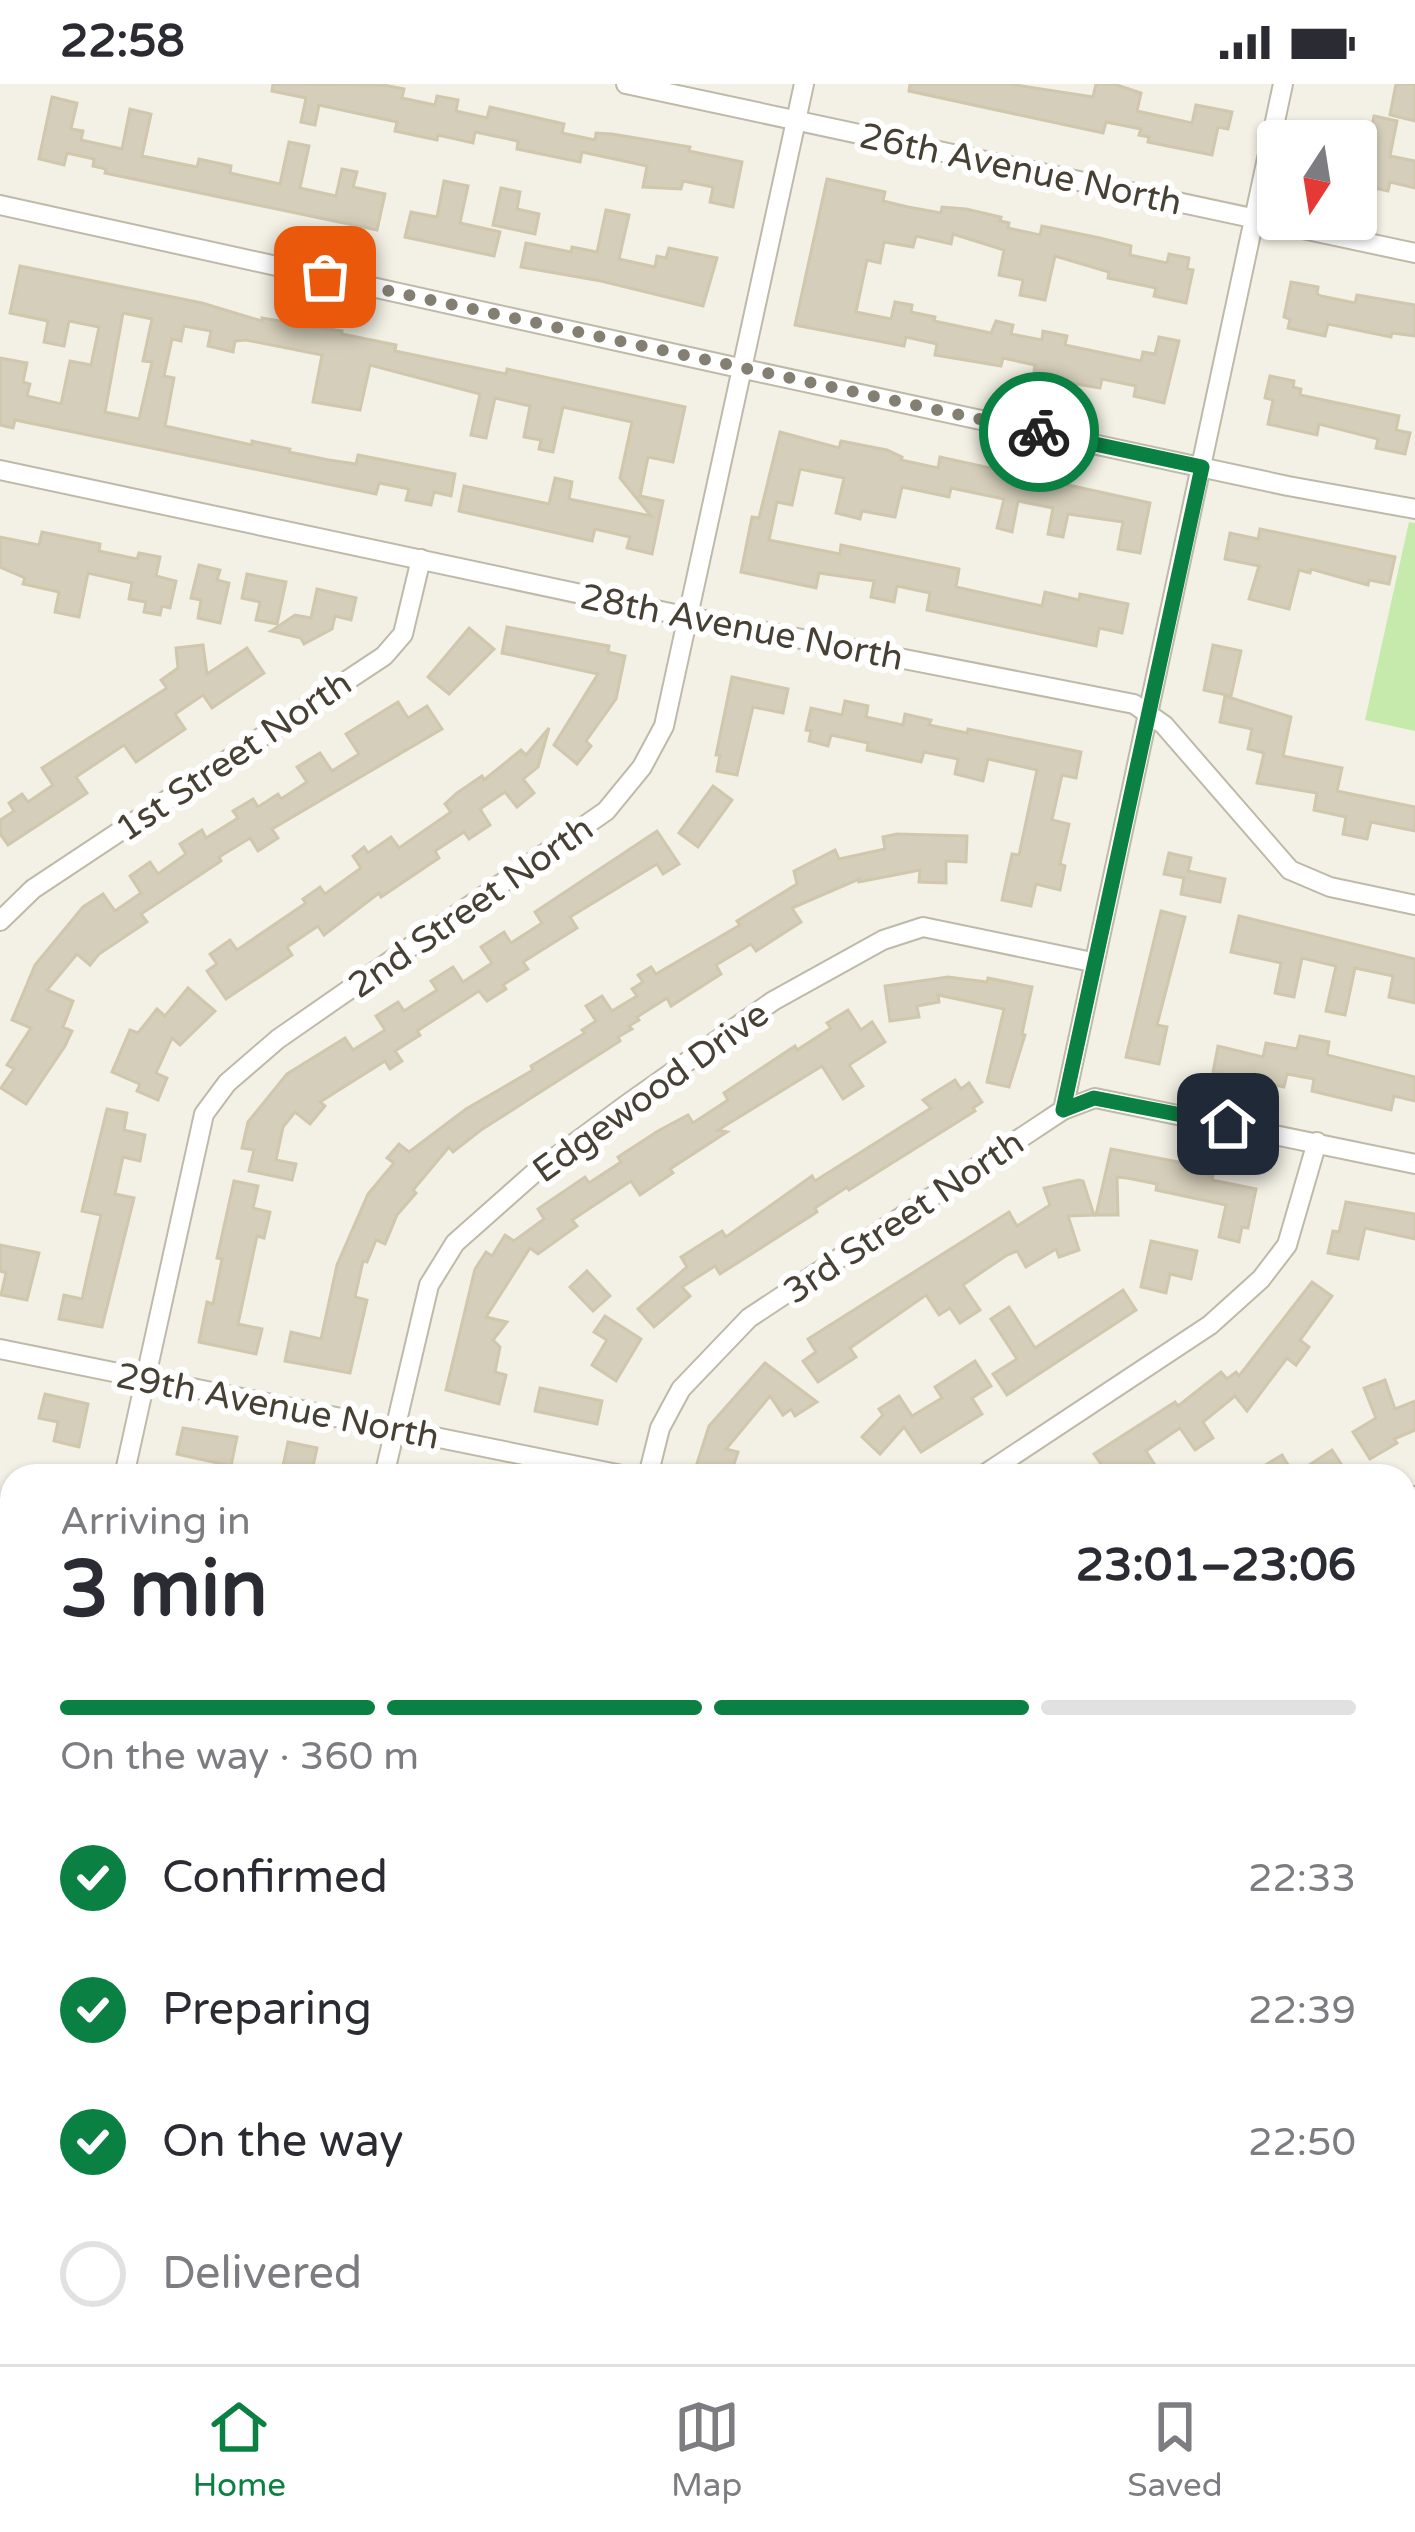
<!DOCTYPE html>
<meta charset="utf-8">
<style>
body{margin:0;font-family:"Varela Round",sans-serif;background:#f7f7f7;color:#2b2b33;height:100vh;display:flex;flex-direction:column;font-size:45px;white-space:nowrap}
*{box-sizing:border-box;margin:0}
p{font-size:39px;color:#7c7c81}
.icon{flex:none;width:66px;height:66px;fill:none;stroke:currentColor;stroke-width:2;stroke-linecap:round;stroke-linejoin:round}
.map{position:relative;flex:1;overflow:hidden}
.panel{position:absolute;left:0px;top:1380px;width:1416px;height:900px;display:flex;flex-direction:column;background:#fff;border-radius:36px 36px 0 0;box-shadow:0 3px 9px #0004}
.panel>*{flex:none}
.needle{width:78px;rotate:192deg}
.buttons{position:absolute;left:1257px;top:36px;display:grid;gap:24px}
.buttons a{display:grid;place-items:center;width:120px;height:120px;border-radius:12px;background:#fff;box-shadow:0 3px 9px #0004;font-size:60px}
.pin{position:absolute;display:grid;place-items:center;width:102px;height:102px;color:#fff;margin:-51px;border-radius:24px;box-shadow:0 6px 18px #0006}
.courier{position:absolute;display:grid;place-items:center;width:120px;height:120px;margin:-60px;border:9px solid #0b8043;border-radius:50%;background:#fff;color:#222;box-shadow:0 3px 15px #0007}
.summary em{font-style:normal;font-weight:700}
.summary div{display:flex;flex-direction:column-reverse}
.summary{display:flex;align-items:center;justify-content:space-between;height:204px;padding:0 60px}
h1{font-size:78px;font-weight:700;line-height:90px}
.bar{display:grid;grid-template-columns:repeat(4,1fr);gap:18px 12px;align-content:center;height:144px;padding:0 60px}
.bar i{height:15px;border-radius:9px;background:#e1e1e2}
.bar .active{background:#0b8043}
.bar p{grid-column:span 4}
ol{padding:0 60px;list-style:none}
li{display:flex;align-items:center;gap:36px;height:132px}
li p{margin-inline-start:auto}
li .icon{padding:12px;border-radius:50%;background:#0b8043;color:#fff;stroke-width:4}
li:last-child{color:#7c7c81}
li i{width:66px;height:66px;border:6px solid #e1e1e2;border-radius:50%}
.status{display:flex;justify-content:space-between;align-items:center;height:84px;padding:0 60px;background:#fff;direction:ltr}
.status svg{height:33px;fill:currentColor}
.tabs{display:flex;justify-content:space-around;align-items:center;height:168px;border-top:3px solid #e1e1e2;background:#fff;font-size:33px;color:#7c7c81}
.tabs a{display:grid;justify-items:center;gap:6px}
.tabs .active{color:#0b8043}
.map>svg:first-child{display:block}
.green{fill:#c6e9ac}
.building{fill:#d5ceba;stroke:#d0c7ad;stroke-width:3;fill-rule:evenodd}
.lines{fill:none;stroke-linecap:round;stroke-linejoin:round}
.street-casing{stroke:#bfb9a7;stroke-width:22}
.street{stroke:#fff;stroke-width:18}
.done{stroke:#837f72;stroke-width:12;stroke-dasharray:0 21.6}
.route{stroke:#0b8043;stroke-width:15}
.labels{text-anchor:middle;stroke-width:12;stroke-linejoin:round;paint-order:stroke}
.street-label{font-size:36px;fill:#464134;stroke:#fff}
</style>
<div class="status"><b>22:58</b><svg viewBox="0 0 49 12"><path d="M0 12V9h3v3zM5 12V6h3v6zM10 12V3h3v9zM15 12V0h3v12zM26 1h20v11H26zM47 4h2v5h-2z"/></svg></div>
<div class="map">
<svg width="1415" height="2280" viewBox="0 0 1415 2280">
<rect width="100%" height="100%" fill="#f3f1e5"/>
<path class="green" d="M1409 438 1415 439V647L1365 636Z"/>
<g class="building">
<path d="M273 0 384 1 404 5 402 14 435 21 437 12 458 16 456 27 487 34 490 23 564 40 562 49 595 56 596 49 612 50 690 63 689 67 742 78 733 123 710 118 713 103 683 97 681 105 643 103 647 82 582 68 580 78 517 65 518 57 475 48 473 59 438 51 437 56 395 47 397 38 319 21 315 41 301 38 306 14 272 7Z"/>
<path d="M910 0H1009L1093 13 1096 0H1114L1141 9 1137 27 1192 39 1196 21 1232 28 1228 45 1218 43 1212 71 1148 58 1149 53 1139 51 1141 45 1106 38 1103 49 909 7Z"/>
<path d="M1396 0H1415V37L1390 31Z"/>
<path d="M52 13 77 19 71 45 83 47 81 56 122 65 130 25 151 30 142 72 197 83 199 75 231 82 230 89 280 100 289 58 309 62 300 104 336 112 342 85 357 88 353 103 385 110 377 146 105 89 106 85 93 82 94 75 67 69 64 81 39 75Z"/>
<path d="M1374 32 1397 37 1390 72 1415 77V104L1390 98 1388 107 1356 100V75L1365 77Z"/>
<path d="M827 95 885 108 883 117 908 123 941 129 942 123 966 125 1001 133 1000 137 1009 139 1008 144 1040 151 1042 142 1100 154 1131 162 1130 171 1167 179 1169 170 1189 174 1187 185 1193 186 1186 219 1154 212 1156 204 1108 194 1109 188 1055 172 1045 216 1020 211 1023 196 999 191 1004 166 953 150 951 160 916 152 913 163 884 158 880 179 867 176 856 228 891 235 895 218 912 221 911 228 935 233 934 237 991 249 996 237 1013 241 1011 250 1042 256 1043 247 1067 252 1065 261 1141 277 1143 268 1155 270 1159 253 1179 257 1164 319 1134 312 1136 302 1102 295 1100 304 1042 294 1043 289 1034 287 1035 281 1003 274 1001 282 935 271 937 260 906 253 904 262 795 241Z"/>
<path d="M444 97 468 102 460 139 500 148 494 172 405 153 411 128 437 133Z"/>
<path d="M501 104 520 108 517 125 539 130 535 150 493 141Z"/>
<path d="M606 126 629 131 619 175 655 183 657 172 666 174 669 164 717 174 703 222 601 197 521 183 526 159 571 168 572 163 597 168Z"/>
<path d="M20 182 202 219 262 237V234L342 247V250L396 261 395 267 506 290 507 285 685 323 673 378 648 373 640 412 663 417 652 470 627 464 630 453 595 445 592 457 459 427 464 402 549 420 555 394 572 398 569 415 651 432 620 394 632 338 563 323 553 368 539 365 541 356 524 353 530 322 495 314 486 354 471 351 480 310 370 281 360 326 313 318 322 271 246 256 235 257 233 268 208 262 211 247 184 242 181 257 172 255 164 292 174 294 165 342 252 361V357L290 365 289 368 329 376 356 380 358 371 455 390 451 412 434 408 431 421 406 416 409 405 379 399 376 410 15 336 13 344 0 341V274L27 279 23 298 30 300 27 312 61 320 70 277 91 281 99 243 69 237 64 262 44 258 48 237 10 229ZM123 229 152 235 143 277 152 278 139 335 105 328Z"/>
<path d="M1291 198 1318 203 1317 210 1321 212 1355 219 1357 211 1415 221V252L1392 249 1391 253 1328 240 1325 252 1288 244 1290 235 1284 233Z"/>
<path d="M1270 292 1294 297 1293 303 1301 305 1300 311 1399 332 1396 346 1410 349 1405 370 1376 364 1378 355 1319 340 1317 351 1268 340 1273 316 1265 314Z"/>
<path d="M780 348 839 364 841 357 887 366 902 373 901 376 938 384 940 373 1150 419 1140 469 1118 465 1123 438 1068 430 1063 453 1048 450 1053 424 1018 417 1012 448 997 444 1004 415 951 404 949 413 902 403 895 433 862 427 860 435 836 429 844 394 800 385 792 421 777 418 769 456 840 470 841 461 959 485 956 503 1042 522 1045 508 1079 516 1080 510 1128 520 1122 549 1099 544 1096 562 927 526 930 509 897 502 894 518 871 513 874 497 819 489 816 504 741 488 752 433 759 434Z"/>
<path d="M1260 445 1395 473 1389 500 1369 496 1368 501 1311 485 1310 489 1299 486 1289 525 1249 515 1259 482 1225 475 1230 449 1258 455Z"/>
<path d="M42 448 100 460 99 467 137 475 139 469 160 473 156 492 176 497 170 524 162 522 160 531 144 528 146 518 129 515 132 499 88 489 79 533 55 528 59 508 23 500 25 494 0 483V453L39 461Z"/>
<path d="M199 481 220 486 217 496 229 499 220 539 198 534 201 516 191 514Z"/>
<path d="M247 490 286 498 277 540 256 536 260 518 242 514Z"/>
<path d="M317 505 356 514 351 536 335 532 332 545 304 560 301 554 271 547 295 531 311 534Z"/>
<path d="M507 543 609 562 608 568 625 572 616 615 586 657 591 662 577 680 554 661 598 590 502 569Z"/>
<path d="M469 544 494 565 449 610 428 593Z"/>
<path d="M203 561 207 590 247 564 264 589 212 624 203 611 175 630 185 645 136 678 124 661 76 693 87 709 8 761 0 750V736L14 727 9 719 22 710 28 718 53 701 42 684 167 604 161 596 178 584 176 564Z"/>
<path d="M1213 561 1241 567 1231 612 1204 606Z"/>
<path d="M732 593 788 605 783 629 753 623 737 691 717 687 720 671H716Z"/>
<path d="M1225 612 1291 633 1283 672 1342 684 1337 707 1415 723V747L1371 738 1367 755 1343 750 1346 733 1314 726 1317 709 1257 699 1264 669 1248 665 1252 645 1220 638Z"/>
<path d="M845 617 868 622 866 633 903 641 905 630 931 636 929 641 967 649 968 645 1081 668 1076 694 1062 691 1052 736 1069 740 1060 780 1065 782 1060 806 1036 800 1031 822 1002 816 1012 770 1019 771 1037 686 988 675 983 697 955 690 958 675 924 668 921 678 867 666 868 659 831 651 828 662 809 657 811 647 806 646 811 624 842 631Z"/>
<path d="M398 618 408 634 427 622 442 645 272 745 278 754 258 767 250 754 219 773 221 777 141 830 147 838 99 870 90 881 77 870 47 906 73 917 63 943 72 947 65 962 26 1020 1 1004 14 985 7 981 31 944 12 936 35 881 83 823 103 810 115 827 141 809 130 792 150 778 158 790 186 770 180 760 202 746 206 754 238 734 233 727 253 715 258 723 278 710 281 715 307 698 297 683 320 669 332 687 359 670 346 650Z"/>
<path d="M549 644 538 683 523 695 534 709 517 723 505 708 480 725 490 741 469 755 464 748 435 767 439 774 381 813 379 809 324 851 318 842 287 863 292 871 226 915 207 887 217 880 210 870 230 856 237 866 306 819 303 815 320 803 325 810 361 784 353 772 364 763 368 769 391 753 399 764 451 728 445 720 457 709 482 692 484 696 521 666 526 671Z"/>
<path d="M713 702 732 716 698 763 679 749Z"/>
<path d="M657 747 679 780 663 790 657 780 570 833 577 844 523 878 528 885 503 901 506 905 487 917 479 907 417 947 420 951 395 967 402 977 390 985 385 977 320 1018 325 1022 310 1040 295 1028 283 1043 276 1076 296 1080 292 1096 249 1087 254 1066 242 1064 248 1038 287 990 345 954 353 966 385 946 376 932 398 918 404 927 437 906 431 897 453 883 463 898 492 879 481 863 504 848 511 859 542 839 535 828Z"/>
<path d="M897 750 967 752 966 778 946 777V799L919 798 920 786 859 798V795L792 824 801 838 756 867 751 860 716 881 721 890 671 922 667 914 637 933 639 936 629 942 632 945 618 953 620 957 481 1046 453 1068 449 1063 413 1106 416 1109 397 1131 385 1160 376 1156 367 1178 363 1177 355 1213 367 1216 350 1289 285 1277 291 1248 321 1255 337 1181 368 1110 394 1079 387 1074 399 1060 409 1068 466 1025 533 986 531 982 585 949 582 946 596 937 586 922 602 912 612 927 637 912 632 905 643 898 638 891 651 883 656 890 740 841 737 837 797 800 794 787 835 766 839 775 885 765 883 753Z"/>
<path d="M1169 769 1191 774 1188 787 1225 795 1220 818 1181 810 1184 794 1164 790Z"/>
<path d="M1161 827 1185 833 1157 941 1167 943 1159 980 1126 973Z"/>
<path d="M1239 832 1415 875V919L1389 913 1393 892 1355 884 1345 931 1326 927 1336 882 1302 874 1294 913 1275 909 1281 879 1231 868Z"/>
<path d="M948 893 987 898 988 894 1032 903 1022 950 1025 951 1009 1003 987 998 1004 925 938 911 939 918 917 922 919 933 890 937 885 902Z"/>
<path d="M188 904 215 927 180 961 172 954 156 989 167 994 158 1016 137 1007 140 1000 112 988 130 946 138 949 157 925 165 932Z"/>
<path d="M848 926 861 946 872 938 885 958 849 981 863 1002 843 1015 822 982 718 1046 727 1048 670 1085 673 1089 640 1111 631 1097 572 1136 577 1142 538 1170 530 1164 486 1233 507 1238 493 1256 500 1263 495 1288 506 1291 499 1320 446 1306 475 1185 486 1168 492 1172 505 1151 514 1157 544 1135 538 1125 585 1093 589 1099 621 1078 618 1073 658 1047 688 1031 693 1039 728 1016 724 1009 795 962 797 966 831 944 827 939Z"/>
<path d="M1300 952 1329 958 1327 971 1415 993V1017L1394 1012 1391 1026 1312 1007 1314 995 1287 990 1284 1003 1213 988 1218 962 1263 973 1266 959 1297 965Z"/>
<path d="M955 996 961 1005 969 999 982 1018 973 1024 975 1027 849 1106 847 1103 815 1124 817 1128 720 1190 715 1182 682 1203 690 1212 654 1243 638 1225 687 1183 681 1173 722 1147 726 1153 812 1092 815 1097 931 1024 923 1016Z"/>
<path d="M107 1025 127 1029 124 1046 145 1051 140 1077 123 1073 115 1110 134 1114 102 1243 59 1235 64 1211 82 1215 89 1183 101 1131 82 1127Z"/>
<path d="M1111 1065 1183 1079 1181 1085 1213 1092 1212 1096 1256 1105 1248 1144 1242 1143 1239 1158 1219 1153 1226 1121 1156 1106 1157 1100 1127 1094 1117 1093 1118 1131H1096Z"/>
<path d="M1078 1096 1083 1097 1094 1131 1068 1132 1079 1166 1059 1173 1056 1165 1026 1183 1017 1167 1007 1171 963 1201 980 1226 960 1239 950 1224 939 1231 926 1211 850 1264 856 1273 818 1298 803 1277 816 1268 808 1255 1009 1128 1017 1142 1050 1121 1044 1104Z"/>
<path d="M234 1097 258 1102 253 1124 270 1128 264 1154 257 1152 238 1240 262 1245 256 1270 199 1258 207 1218 213 1220 222 1175 217 1174Z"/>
<path d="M1346 1118 1415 1130V1155L1365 1144 1358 1175 1328 1169 1333 1147 1339 1148Z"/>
<path d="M1151 1157 1197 1167 1191 1195 1170 1190 1166 1209 1141 1203Z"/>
<path d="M0 1161 39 1169 27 1216 1 1211 6 1189 0 1187Z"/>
<path d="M587 1187 610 1212 593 1227 570 1203Z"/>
<path d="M1312 1198 1332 1212 1300 1256 1309 1263 1296 1281 1287 1274 1247 1327 1235 1312 1203 1338 1213 1354 1195 1366 1180 1344 1146 1367 1162 1392H1083L1101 1380 1094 1370 1175 1318 1178 1322 1221 1288 1227 1295 1236 1288 1239 1292Z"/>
<path d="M1123 1206 1136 1226 1007 1311 993 1290 1017 1275 991 1235 1009 1223 1035 1264Z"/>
<path d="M605 1232 641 1255 616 1297 592 1281 607 1256 594 1248Z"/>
<path d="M975 1277 991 1302 972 1314 982 1330 921 1368 904 1343 880 1370 862 1353 883 1331 879 1325 899 1312 912 1332 942 1314 935 1303Z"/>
<path d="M765 1279 817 1318 795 1332 791 1325 783 1331 770 1312 726 1365 738 1368 730 1392H693L709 1342Z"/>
<path d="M1385 1296 1395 1325 1415 1317V1346L1394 1355 1397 1359 1370 1375 1353 1348 1376 1334 1364 1304Z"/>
<path d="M540 1304 602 1317 597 1340 535 1327Z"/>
<path d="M45 1310 88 1320 79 1363 54 1357 58 1338 39 1334Z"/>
<path d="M183 1344 237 1353 231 1382 177 1370Z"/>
<path d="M288 1358 317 1364 311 1392H281Z"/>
<path d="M1332 1366 1349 1392H1271L1264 1382 1282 1371 1294 1391Z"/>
</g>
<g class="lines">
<g class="street-casing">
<g id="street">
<path d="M626 0 1415 169"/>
<path d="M0 121 744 285 1288 402 1415 425"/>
<path d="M0 386 689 533 1134 620 1164 641 1290 786 1330 803 1415 821"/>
<path d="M0 837 33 805 384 572 403 550 421 475"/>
<path d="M1063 1026 1095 1014 1415 1080"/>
<path d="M0 1265 627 1392"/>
<path d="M124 1392 204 1030 227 999 278 955 606 727 642 683 664 642 804 0"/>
<path d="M384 1392 429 1201 455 1159 534 1089 626 1021 773 917 883 856 923 843 1092 878"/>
<path d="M648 1392 660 1344 681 1305 749 1234 1063 1026 1283 0"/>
<path d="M982 1392 1210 1241 1261 1195 1287 1161 1317 1058"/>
<path d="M1404 1419 1415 1412"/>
<path d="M0 1519 12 1521"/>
<path d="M1404 1749 1415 1742"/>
<path d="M0 1781 12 1783"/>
<path d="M0 1967 12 1912"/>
<path d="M1404 2113 1415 2106"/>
<path d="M185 2280 188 2268"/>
<path d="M927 2280 930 2268"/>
<path d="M1150 2280 1168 2268"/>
</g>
</g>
<use href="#street" class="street"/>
</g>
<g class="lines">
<path class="done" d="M325 193 1039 348"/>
<path class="route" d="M1039 348 1202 383 1063 1026 1094 1014 1228 1040"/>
</g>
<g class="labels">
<g class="street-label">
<text transform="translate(1021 84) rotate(12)" y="13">26th Avenue North</text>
<text transform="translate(742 542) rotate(11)" y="13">28th Avenue North</text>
<text transform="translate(233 671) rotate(-34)" y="13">1st Street North</text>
<text transform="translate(470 822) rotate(-35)" y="13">2nd Street North</text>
<text transform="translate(650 1007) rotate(-36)" y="13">Edgewood Drive</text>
<text transform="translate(903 1132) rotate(-34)" y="13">3rd Street North</text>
<text transform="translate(278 1321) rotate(11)" y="13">29th Avenue North</text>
</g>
</g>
</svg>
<div class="buttons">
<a><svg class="needle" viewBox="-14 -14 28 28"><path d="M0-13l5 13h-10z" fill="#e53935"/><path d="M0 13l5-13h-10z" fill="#7c7c81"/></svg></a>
</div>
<div class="pin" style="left:325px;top:193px;background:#ea580c"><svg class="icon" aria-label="bag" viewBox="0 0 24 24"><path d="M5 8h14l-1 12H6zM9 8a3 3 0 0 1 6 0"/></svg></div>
<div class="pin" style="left:1228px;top:1040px;background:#1f2937"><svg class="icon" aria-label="home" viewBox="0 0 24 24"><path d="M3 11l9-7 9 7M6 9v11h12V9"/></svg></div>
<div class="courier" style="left:1039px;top:348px"><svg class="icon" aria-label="bike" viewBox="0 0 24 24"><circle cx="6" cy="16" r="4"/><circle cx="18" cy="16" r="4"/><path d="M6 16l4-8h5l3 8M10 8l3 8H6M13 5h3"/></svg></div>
<section class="panel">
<div class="summary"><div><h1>3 min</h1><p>Arriving in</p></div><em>23:01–23:06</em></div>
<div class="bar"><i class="active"></i><i class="active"></i><i class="active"></i><i></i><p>On the way · 360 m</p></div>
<ol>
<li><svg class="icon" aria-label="check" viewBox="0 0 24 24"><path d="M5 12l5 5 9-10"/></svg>Confirmed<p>22:33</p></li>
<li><svg class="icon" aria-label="check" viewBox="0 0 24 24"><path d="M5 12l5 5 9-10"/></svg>Preparing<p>22:39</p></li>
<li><svg class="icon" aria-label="check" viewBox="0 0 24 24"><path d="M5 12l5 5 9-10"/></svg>On the way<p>22:50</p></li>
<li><i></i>Delivered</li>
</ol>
</section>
</div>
<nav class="tabs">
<a class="active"><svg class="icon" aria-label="home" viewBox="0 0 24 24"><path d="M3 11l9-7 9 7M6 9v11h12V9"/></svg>Home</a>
<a><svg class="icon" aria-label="map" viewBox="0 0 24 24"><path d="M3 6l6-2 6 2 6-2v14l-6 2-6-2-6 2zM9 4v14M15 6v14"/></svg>Map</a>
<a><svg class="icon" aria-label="saved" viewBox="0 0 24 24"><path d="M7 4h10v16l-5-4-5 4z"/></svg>Saved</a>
</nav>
